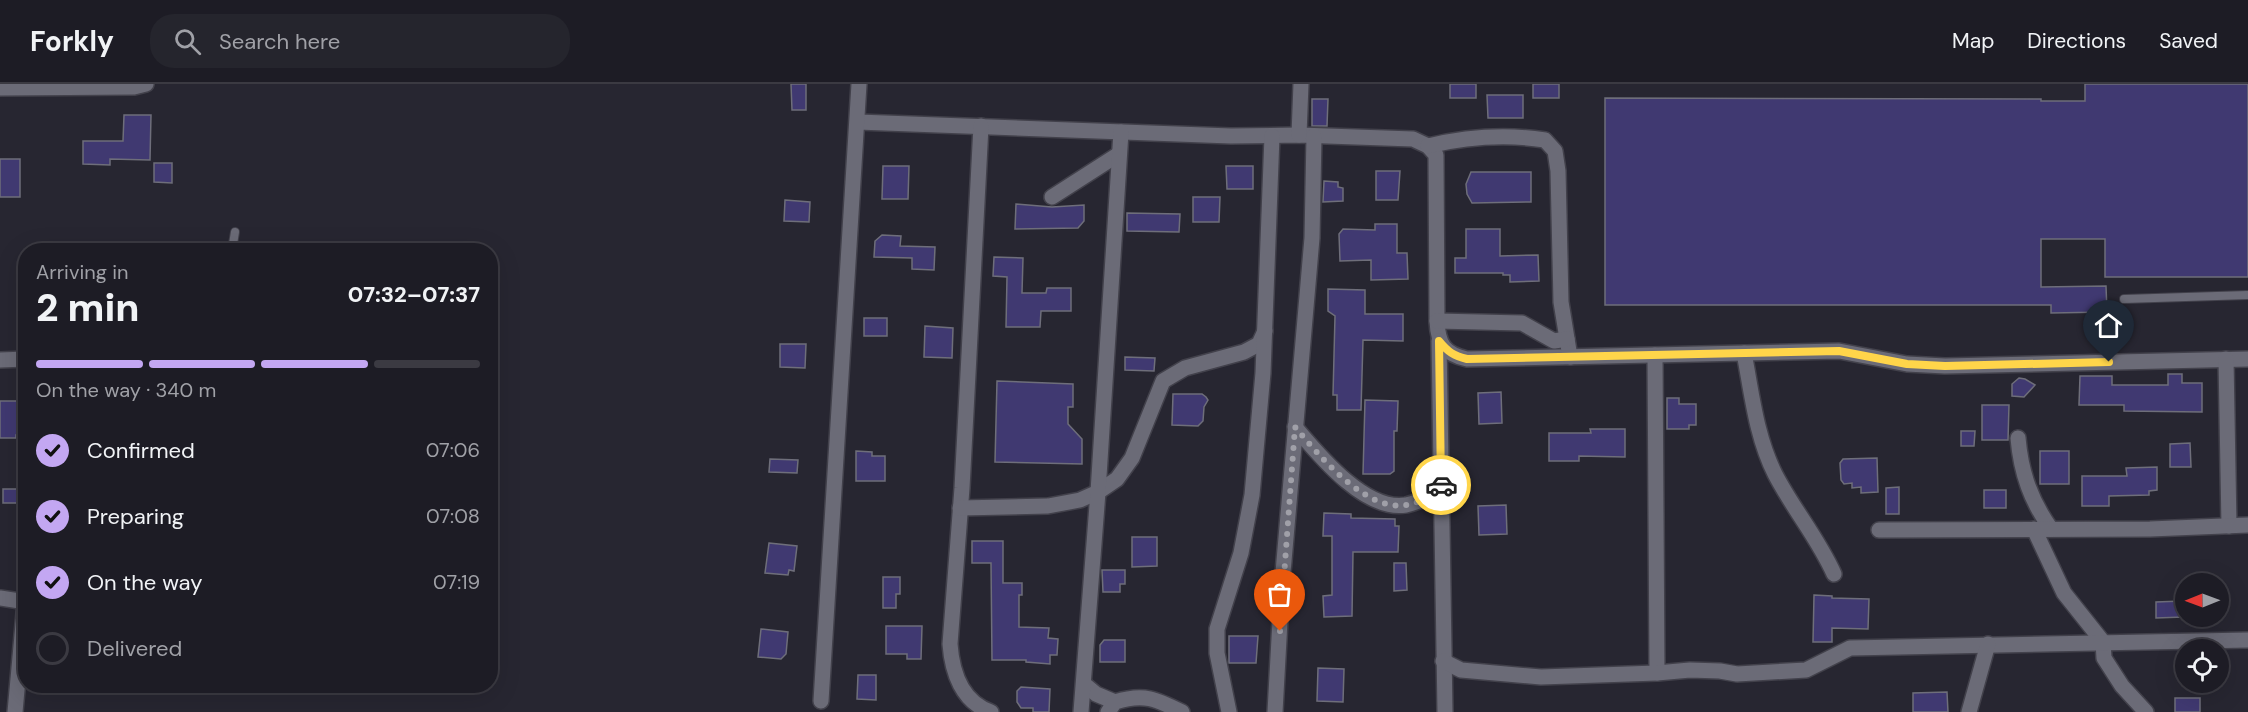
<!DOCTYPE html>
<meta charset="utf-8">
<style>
body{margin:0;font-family:"DM Sans",sans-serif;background:#25252d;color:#f1f3f6;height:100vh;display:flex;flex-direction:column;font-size:22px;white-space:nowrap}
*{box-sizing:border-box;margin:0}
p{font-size:20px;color:#a0a1a7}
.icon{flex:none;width:33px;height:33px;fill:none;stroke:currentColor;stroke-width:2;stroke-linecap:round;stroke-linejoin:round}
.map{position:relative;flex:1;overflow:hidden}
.drawer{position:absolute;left:18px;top:159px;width:480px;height:450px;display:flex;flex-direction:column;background:#1d1c25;border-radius:24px;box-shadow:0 6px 24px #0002,0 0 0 2px #3b3a42}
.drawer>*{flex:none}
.needle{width:39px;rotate:269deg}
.buttons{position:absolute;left:2175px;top:489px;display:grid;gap:12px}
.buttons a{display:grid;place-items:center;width:54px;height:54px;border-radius:50%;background:#1d1c25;box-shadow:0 6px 24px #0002,0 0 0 2px #3b3a42;font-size:30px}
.pin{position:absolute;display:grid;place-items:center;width:51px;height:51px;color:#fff;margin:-62px -26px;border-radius:50% 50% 50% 0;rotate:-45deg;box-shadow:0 0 6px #0007}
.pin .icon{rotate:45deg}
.courier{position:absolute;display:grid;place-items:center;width:60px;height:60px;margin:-30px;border:4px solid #ffd54a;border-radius:50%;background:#fff;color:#222;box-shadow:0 2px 8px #0007}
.overview em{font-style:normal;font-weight:800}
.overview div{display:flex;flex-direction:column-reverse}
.overview{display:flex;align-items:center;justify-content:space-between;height:102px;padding:0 18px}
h1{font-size:39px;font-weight:800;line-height:45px}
.bar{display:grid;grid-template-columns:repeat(4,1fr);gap:9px 6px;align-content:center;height:72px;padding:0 18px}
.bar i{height:8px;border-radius:4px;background:#3b3a42}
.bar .current{background:#c3a7f2}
.bar p{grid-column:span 4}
ol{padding:0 18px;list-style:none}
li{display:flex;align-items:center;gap:18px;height:66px}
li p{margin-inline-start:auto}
li .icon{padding:6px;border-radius:50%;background:#c3a7f2;color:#111;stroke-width:4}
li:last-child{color:#a0a1a7}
li i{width:33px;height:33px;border:3px solid #3b3a42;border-radius:50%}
header{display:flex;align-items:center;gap:36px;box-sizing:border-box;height:84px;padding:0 30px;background:#1d1c25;border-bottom:2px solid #3b3a42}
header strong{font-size:28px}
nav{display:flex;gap:33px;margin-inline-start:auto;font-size:21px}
.search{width:420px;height:54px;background:#25252d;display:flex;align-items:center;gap:15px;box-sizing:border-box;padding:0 21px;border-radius:24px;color:#a0a1a7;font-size:22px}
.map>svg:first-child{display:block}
.building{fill:#403971;stroke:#6e6e7a;stroke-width:1.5}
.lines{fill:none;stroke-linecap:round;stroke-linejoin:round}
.service-casing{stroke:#42414b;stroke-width:10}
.minor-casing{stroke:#42414b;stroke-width:18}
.service{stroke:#6b6b77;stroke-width:8}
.minor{stroke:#6b6b77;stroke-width:15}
.done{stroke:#a0a0a8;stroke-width:6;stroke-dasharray:0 10.8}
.route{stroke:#ffd54a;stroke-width:8}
</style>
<header>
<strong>Forkly</strong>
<div class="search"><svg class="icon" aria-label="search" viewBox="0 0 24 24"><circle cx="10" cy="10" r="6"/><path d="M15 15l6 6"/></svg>Search here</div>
<nav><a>Map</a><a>Directions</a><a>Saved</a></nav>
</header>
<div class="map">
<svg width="2248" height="628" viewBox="0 0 2248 628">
<rect width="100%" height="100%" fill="#272631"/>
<g class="building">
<path d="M791 0H806V26H792Z"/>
<rect x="1450" y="0" width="26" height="14"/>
<rect x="1533" y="0" width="26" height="14"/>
<path d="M2085 0H2248V193H2105V155H2041V203L2106 202 2107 228 2051 229V221H1605V14L2041 15V17H2085Z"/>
<path d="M1487 11H1523V34H1488Z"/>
<path d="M1312 15H1328L1327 42H1312Z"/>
<path d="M124 31H151L150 76 110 75V81L83 80V57H123Z"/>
<rect x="0" y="75" width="20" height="38"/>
<path d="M154 79H172V99L154 98Z"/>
<path d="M883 82H909L908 115H882Z"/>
<path d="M1226 82H1253V105H1227Z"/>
<path d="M1376 87H1400L1398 116H1376Z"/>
<path d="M1471 88H1531V118L1472 119 1467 110 1466 100Z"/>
<path d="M1324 97 1338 98V103L1343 104V117L1323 118Z"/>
<path d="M1193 113H1220L1219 138H1193Z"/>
<path d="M785 116 810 118 809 138 784 137Z"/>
<path d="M1016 120 1052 123 1084 121V137L1078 144 1015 145Z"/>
<path d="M1127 129 1180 130 1179 148 1127 147Z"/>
<path d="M1375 140H1397V169H1407L1408 195 1371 196V176L1340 177 1339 150 1343 145 1375 146Z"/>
<path d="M1466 145H1500V172L1538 171 1539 197 1510 198V191H1503V189H1455V174H1466Z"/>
<path d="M882 151 901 152 900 162 935 163 934 186 912 185V174L874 173 875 157Z"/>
<path d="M994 173 1023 174 1022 209H1046L1047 204H1071V227H1041L1040 243H1006L1007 193 993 192Z"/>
<path d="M1328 205 1365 206V230H1403V257L1363 256 1361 326H1337V311H1333L1335 232 1328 227Z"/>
<rect x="864" y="234" width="23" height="18"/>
<path d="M925 242 953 244 952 274 924 273Z"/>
<path d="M780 260H806L805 284 780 283Z"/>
<path d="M1125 273 1155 274 1154 287 1125 286Z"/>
<path d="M2168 290H2182V299H2202V328L2124 327V321H2079L2080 292H2112V301H2168Z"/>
<path d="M2019 294 2025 295 2035 301 2024 313 2012 312V300Z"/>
<path d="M997 297 1073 300V323H1068V340L1082 355V380L995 378Z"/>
<path d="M1501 308 1502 339 1479 340 1478 309Z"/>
<path d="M1173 310H1202L1206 313 1208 316 1204 323 1203 337 1198 342 1172 341Z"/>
<path d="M1667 314H1679V320H1696V341H1689V345H1667Z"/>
<path d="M1365 316 1398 317 1397 347H1394V387L1390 390H1363Z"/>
<path d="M0 317H23V351H16V354H0Z"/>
<path d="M1982 321H2009L2008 356H1982Z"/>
<path d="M1590 345H1625V373L1579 372V377H1549V349H1591Z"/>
<path d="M1961 347H1975L1974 362H1961Z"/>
<path d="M2190 359 2191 383H2170V360Z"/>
<path d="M856 367 872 368V372H885V397H856Z"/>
<rect x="2040" y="367" width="29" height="33"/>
<path d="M1877 374 1878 408 1861 409V403L1852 404V399L1844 400 1841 396 1840 379 1843 375Z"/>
<path d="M770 375 798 376 797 389 769 388Z"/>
<path d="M2157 383V406L2149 407V411L2109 412V422H2082V392H2127L2126 384Z"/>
<path d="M1899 403V430H1886V404Z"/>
<rect x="3" y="405" width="14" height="14"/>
<rect x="1984" y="406" width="22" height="18"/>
<path d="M1506 421 1507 450 1479 451 1478 422Z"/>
<path d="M1324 429 1351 430V434L1395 435V442H1399L1398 468H1353L1352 532 1324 533 1323 512 1332 511V452H1323Z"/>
<path d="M1132 453H1157V482L1132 483Z"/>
<path d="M972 457H1003V499H1022V511H1019V543L1049 544 1048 554 1058 555 1057 571H1050V580L1026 578V576H992L991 479H972Z"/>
<path d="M769 459 797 462 794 487 789 486 788 491 765 489Z"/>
<path d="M1394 479H1406L1407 506 1394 507Z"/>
<path d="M1102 486H1125V500H1120V508H1103Z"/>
<path d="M883 493H900V510H896V524H883Z"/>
<path d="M1814 511 1832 512V514L1869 515 1868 545 1832 544V558H1813Z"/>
<path d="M2182 517 2183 533 2156 534V518Z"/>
<path d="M886 542H922L921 575H907V570H886Z"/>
<path d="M761 545 788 548 786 570 781 575 758 573Z"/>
<path d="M1229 552H1258L1256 579H1229Z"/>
<path d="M1104 556H1125V578H1100V561Z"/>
<path d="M1318 584 1344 585 1343 618 1317 617Z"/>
<path d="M858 591H876V616L857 615Z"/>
<path d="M1021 603 1050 605 1049 628H1033V624H1021L1017 618V607Z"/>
<path d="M1947 608 1948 628H1913V609Z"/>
<rect x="2175" y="614" width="25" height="14"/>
</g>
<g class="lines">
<g class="service-casing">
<g id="service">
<path d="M232 166 235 148"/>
<path d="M2124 215 2248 211"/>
</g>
</g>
<g class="minor-casing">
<g id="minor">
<path d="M0 4 134 3 146 0"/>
<path d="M858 38 1231 52 1299 51 1413 55 1428 62 1436 71 1437 237C1438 260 1444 270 1467 275L1839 267 1907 280 1945 282 2248 275"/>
<path d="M981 42 962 404 950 560C952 588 962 618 991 628"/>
<path d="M1299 51 1301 0"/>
<path d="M1428 62C1466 53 1506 50 1545 56L1555 67 1558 87 1561 218 1570 273"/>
<path d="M1052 113 1119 70"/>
<path d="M1437 237 1522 239 1554 257 1567 255"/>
<path d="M1439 257 1445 628"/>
<path d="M1744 269C1752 310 1756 352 1775 390 1793 425 1818 454 1834 490"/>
<path d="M1655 271 1657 589"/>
<path d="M2226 275 2229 442"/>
<path d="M0 276 26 275"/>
<path d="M1295 343C1318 370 1365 428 1406 421 1418 418 1430 413 1441 409"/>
<path d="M2018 354C2021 389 2031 417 2051 445"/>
<path d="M960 424 1048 422 1080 416 1098 408 1117 395 1132 374 1163 297 1185 284 1244 268 1259 260 1265 247"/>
<path d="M2034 445 2064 509 2103 558 2104 574 2122 602 2146 628"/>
<path d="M1879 446 2150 445 2248 441"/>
<path d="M0 514 26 518"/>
<path d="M1443 577 1461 586 1541 593 1657 589 1690 586 1720 587 1737 590 1806 586 1850 564 2248 556"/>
<path d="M1084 600 1096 610 1115 618"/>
<path d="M821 617 859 0"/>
<path d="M15 628 25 518"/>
<path d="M1081 628 1098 408 1121 48"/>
<path d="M1108 628 1115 618C1144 609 1156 615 1182 628"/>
<path d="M1229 628 1217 569V545L1241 469 1252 411 1263 289 1272 52"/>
<path d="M1275 628 1282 500 1312 154 1314 52"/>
<path d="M1969 628 1988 560"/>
</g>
</g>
<use href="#service" class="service"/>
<use href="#minor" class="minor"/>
</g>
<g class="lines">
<path class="done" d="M1280 547 1295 343C1318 370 1365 428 1406 421 1418 419 1430 413 1441 409V401"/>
<path class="route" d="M1441 401 1439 257C1448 268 1454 272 1467 275L1839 267 1907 280 1945 282 2109 278"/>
</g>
</svg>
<div class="buttons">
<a><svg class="needle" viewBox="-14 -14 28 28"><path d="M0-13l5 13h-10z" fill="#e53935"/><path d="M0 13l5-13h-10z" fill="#a0a1a7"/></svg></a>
<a><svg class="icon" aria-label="locate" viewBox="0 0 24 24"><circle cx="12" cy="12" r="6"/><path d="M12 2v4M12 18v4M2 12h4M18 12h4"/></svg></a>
</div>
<div class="pin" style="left:1280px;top:547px;background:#ea580c"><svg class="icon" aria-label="bag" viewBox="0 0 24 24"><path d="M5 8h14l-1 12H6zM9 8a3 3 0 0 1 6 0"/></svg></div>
<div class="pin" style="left:2109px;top:278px;background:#1f2937"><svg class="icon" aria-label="home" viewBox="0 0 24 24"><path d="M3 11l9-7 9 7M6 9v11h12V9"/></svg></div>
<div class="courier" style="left:1441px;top:401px"><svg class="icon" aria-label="car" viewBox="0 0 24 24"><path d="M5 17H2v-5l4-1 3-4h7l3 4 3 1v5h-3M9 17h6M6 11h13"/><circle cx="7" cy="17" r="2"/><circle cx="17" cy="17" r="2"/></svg></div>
<section class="drawer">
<div class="overview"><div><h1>2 min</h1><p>Arriving in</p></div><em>07:32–07:37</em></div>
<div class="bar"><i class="current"></i><i class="current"></i><i class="current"></i><i></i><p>On the way · 340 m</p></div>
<ol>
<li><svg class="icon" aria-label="check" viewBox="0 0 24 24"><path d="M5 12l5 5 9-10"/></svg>Confirmed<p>07:06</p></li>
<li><svg class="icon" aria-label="check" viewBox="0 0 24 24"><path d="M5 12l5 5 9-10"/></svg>Preparing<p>07:08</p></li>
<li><svg class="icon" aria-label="check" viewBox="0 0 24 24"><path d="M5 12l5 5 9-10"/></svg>On the way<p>07:19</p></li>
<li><i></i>Delivered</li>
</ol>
</section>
</div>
